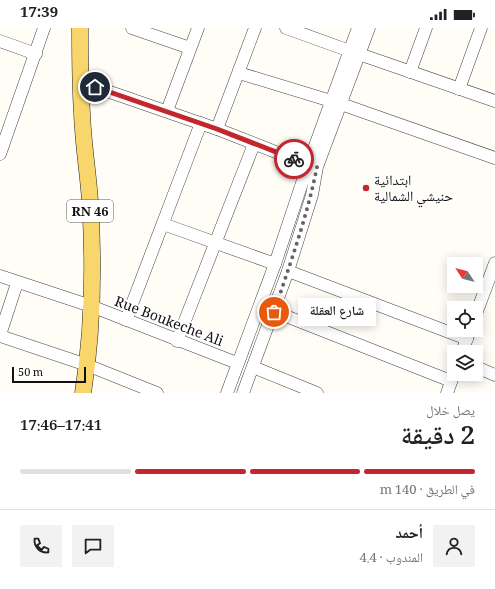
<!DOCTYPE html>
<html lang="ar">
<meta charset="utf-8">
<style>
body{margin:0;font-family:Georgia,"Noto Naskh Arabic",serif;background:#f2f2f2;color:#202124;direction:rtl;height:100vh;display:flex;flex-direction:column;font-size:15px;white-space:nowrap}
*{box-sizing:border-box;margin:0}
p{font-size:13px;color:#757577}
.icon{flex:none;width:22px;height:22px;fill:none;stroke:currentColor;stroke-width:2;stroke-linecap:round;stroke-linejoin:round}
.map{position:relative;height:365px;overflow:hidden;direction:ltr}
.drawer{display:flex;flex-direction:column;background:#fff;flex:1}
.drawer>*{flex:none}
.needle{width:26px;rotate:306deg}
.fabs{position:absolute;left:447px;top:229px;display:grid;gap:8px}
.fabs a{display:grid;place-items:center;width:36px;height:36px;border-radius:0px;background:#fff;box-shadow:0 2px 10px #0003;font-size:20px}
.scale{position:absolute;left:12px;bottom:10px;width:74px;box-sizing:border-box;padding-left:4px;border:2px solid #111;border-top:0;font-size:11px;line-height:14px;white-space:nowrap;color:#111;-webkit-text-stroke:3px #fff;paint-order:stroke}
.pin{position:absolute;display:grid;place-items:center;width:34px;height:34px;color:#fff;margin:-17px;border:2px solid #fff;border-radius:50%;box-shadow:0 1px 4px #0007}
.courier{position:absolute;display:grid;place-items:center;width:40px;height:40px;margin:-20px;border:3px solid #c4262e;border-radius:50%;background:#fff;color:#222;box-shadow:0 1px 5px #0007}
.bubble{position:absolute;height:28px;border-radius:0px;background:#fff;box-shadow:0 2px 10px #0003;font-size:13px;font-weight:600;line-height:28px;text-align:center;direction:rtl}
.summary em{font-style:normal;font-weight:600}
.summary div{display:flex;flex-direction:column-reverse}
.summary{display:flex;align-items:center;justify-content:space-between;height:68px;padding:0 20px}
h1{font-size:26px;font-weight:600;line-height:30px}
.bar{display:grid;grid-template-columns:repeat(4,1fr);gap:6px 4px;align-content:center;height:48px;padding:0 20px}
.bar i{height:5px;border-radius:3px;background:#e0e0e0}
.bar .selected{background:#c4262e}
.bar p{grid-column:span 4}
.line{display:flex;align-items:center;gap:10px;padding:0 20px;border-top:1px solid #e0e0e0}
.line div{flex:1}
.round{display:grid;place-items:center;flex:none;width:42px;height:42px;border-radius:0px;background:#f2f2f2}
.status{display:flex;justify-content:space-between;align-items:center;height:28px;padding:0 20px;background:#fff;direction:ltr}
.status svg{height:11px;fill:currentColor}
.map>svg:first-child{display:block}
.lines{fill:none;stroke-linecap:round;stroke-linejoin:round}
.minor-casing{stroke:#444;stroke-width:13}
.major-casing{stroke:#222;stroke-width:17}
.minor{stroke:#fff;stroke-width:12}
.major{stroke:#f9d66b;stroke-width:16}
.done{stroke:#646461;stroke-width:4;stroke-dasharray:0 7.2}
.route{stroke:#c4262e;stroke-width:5}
.poi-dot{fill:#c4262e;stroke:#fff;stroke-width:1.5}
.labels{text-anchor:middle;stroke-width:4;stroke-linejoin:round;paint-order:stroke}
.shield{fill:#fff;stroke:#585858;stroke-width:1}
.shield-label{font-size:13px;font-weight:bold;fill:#111}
.poi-label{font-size:14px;fill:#111;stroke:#fff;text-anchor:start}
.street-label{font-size:14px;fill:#111;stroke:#fff}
</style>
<div class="status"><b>17:39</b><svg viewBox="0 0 49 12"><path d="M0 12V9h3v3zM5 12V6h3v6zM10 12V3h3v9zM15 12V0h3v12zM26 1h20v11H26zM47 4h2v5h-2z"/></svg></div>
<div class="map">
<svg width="495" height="365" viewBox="0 0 495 365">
<rect width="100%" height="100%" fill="#fffdf5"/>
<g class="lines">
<g class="minor-casing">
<g id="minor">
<path d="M132 0 190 20"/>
<path d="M286 0 350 23"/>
<path d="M0 13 36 26"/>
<path d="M359 26 495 73"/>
<path d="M410 44 426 0"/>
<path d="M239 45 341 76 495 130"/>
<path d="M81 54 217 101 314 139"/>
<path d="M459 61 481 0"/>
<path d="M167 83 198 0"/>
<path d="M217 101 255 0"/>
<path d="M0 126 44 0"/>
<path d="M163 196 275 236"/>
<path d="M288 243 467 311"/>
<path d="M0 248 91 278 237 335"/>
<path d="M273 283 451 353"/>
<path d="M476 286 495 235"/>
<path d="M126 292 201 95"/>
<path d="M0 307 17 255"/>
<path d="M0 308 87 337 157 365"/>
<path d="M177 313 254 116"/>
<path d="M462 324 470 302"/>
<path d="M253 339 317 365"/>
<path d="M476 339 495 347"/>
<path d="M227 365 275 236 308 137 358 0"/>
<path d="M243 365 288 243 312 167 317 139 369 0"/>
<path d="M447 365 454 346"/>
</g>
</g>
<g class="major-casing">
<path id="major" d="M80 0C80 28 80 57 82 85 83 115 88 144 90 173 94 237 93 302 83 365"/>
</g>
<use href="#minor" class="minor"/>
<use href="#major" class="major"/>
</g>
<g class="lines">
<path class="done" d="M274 284C290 236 307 189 317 139L294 131"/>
<path class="route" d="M95 59 217 101 294 131"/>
</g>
<circle class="poi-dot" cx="366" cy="160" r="4"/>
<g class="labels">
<rect class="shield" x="67" y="172" width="46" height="22" rx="3"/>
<g class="shield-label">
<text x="90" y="188">RN 46</text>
</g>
<g class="poi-label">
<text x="374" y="157">ابتدائية<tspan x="374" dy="16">حنيشي الشمالية</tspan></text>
</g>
<g class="street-label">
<text transform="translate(169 293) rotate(21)" y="5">Rue Boukeche Ali</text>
</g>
</g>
</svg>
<div class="fabs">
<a><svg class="needle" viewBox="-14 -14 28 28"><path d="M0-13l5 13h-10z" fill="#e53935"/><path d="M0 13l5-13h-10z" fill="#757577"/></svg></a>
<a><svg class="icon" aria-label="locate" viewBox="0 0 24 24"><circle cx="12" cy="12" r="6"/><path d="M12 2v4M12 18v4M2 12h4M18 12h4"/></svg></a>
<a><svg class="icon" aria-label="layers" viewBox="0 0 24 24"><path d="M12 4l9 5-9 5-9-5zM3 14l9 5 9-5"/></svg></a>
</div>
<div class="scale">50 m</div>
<div class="pin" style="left:274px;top:284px;background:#ea580c"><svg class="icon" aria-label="bag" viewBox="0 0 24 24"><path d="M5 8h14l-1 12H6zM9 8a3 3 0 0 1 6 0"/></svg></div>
<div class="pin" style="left:95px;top:59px;background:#1f2937"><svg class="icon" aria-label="home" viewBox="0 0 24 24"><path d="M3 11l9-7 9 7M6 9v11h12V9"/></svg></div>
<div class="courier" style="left:294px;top:131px"><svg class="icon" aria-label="bike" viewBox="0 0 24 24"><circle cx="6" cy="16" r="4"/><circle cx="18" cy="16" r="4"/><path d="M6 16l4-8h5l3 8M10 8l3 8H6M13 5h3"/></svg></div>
<div class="bubble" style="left:298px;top:270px;width:78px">شارع العقلة</div>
</div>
<section class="drawer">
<div class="summary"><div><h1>2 دقيقة</h1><p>يصل خلال</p></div><em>17:41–17:46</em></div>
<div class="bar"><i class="selected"></i><i class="selected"></i><i class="selected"></i><i></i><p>في الطريق · 140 m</p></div>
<div class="line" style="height:72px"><a class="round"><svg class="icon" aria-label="person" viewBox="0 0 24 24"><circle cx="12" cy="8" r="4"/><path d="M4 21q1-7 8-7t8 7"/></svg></a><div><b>أحمد</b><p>المندوب · 4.4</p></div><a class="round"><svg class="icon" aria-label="chat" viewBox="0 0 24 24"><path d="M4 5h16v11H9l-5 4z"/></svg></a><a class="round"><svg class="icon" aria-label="phone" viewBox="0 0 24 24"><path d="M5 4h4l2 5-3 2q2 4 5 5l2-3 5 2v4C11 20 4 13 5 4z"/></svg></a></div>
</section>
